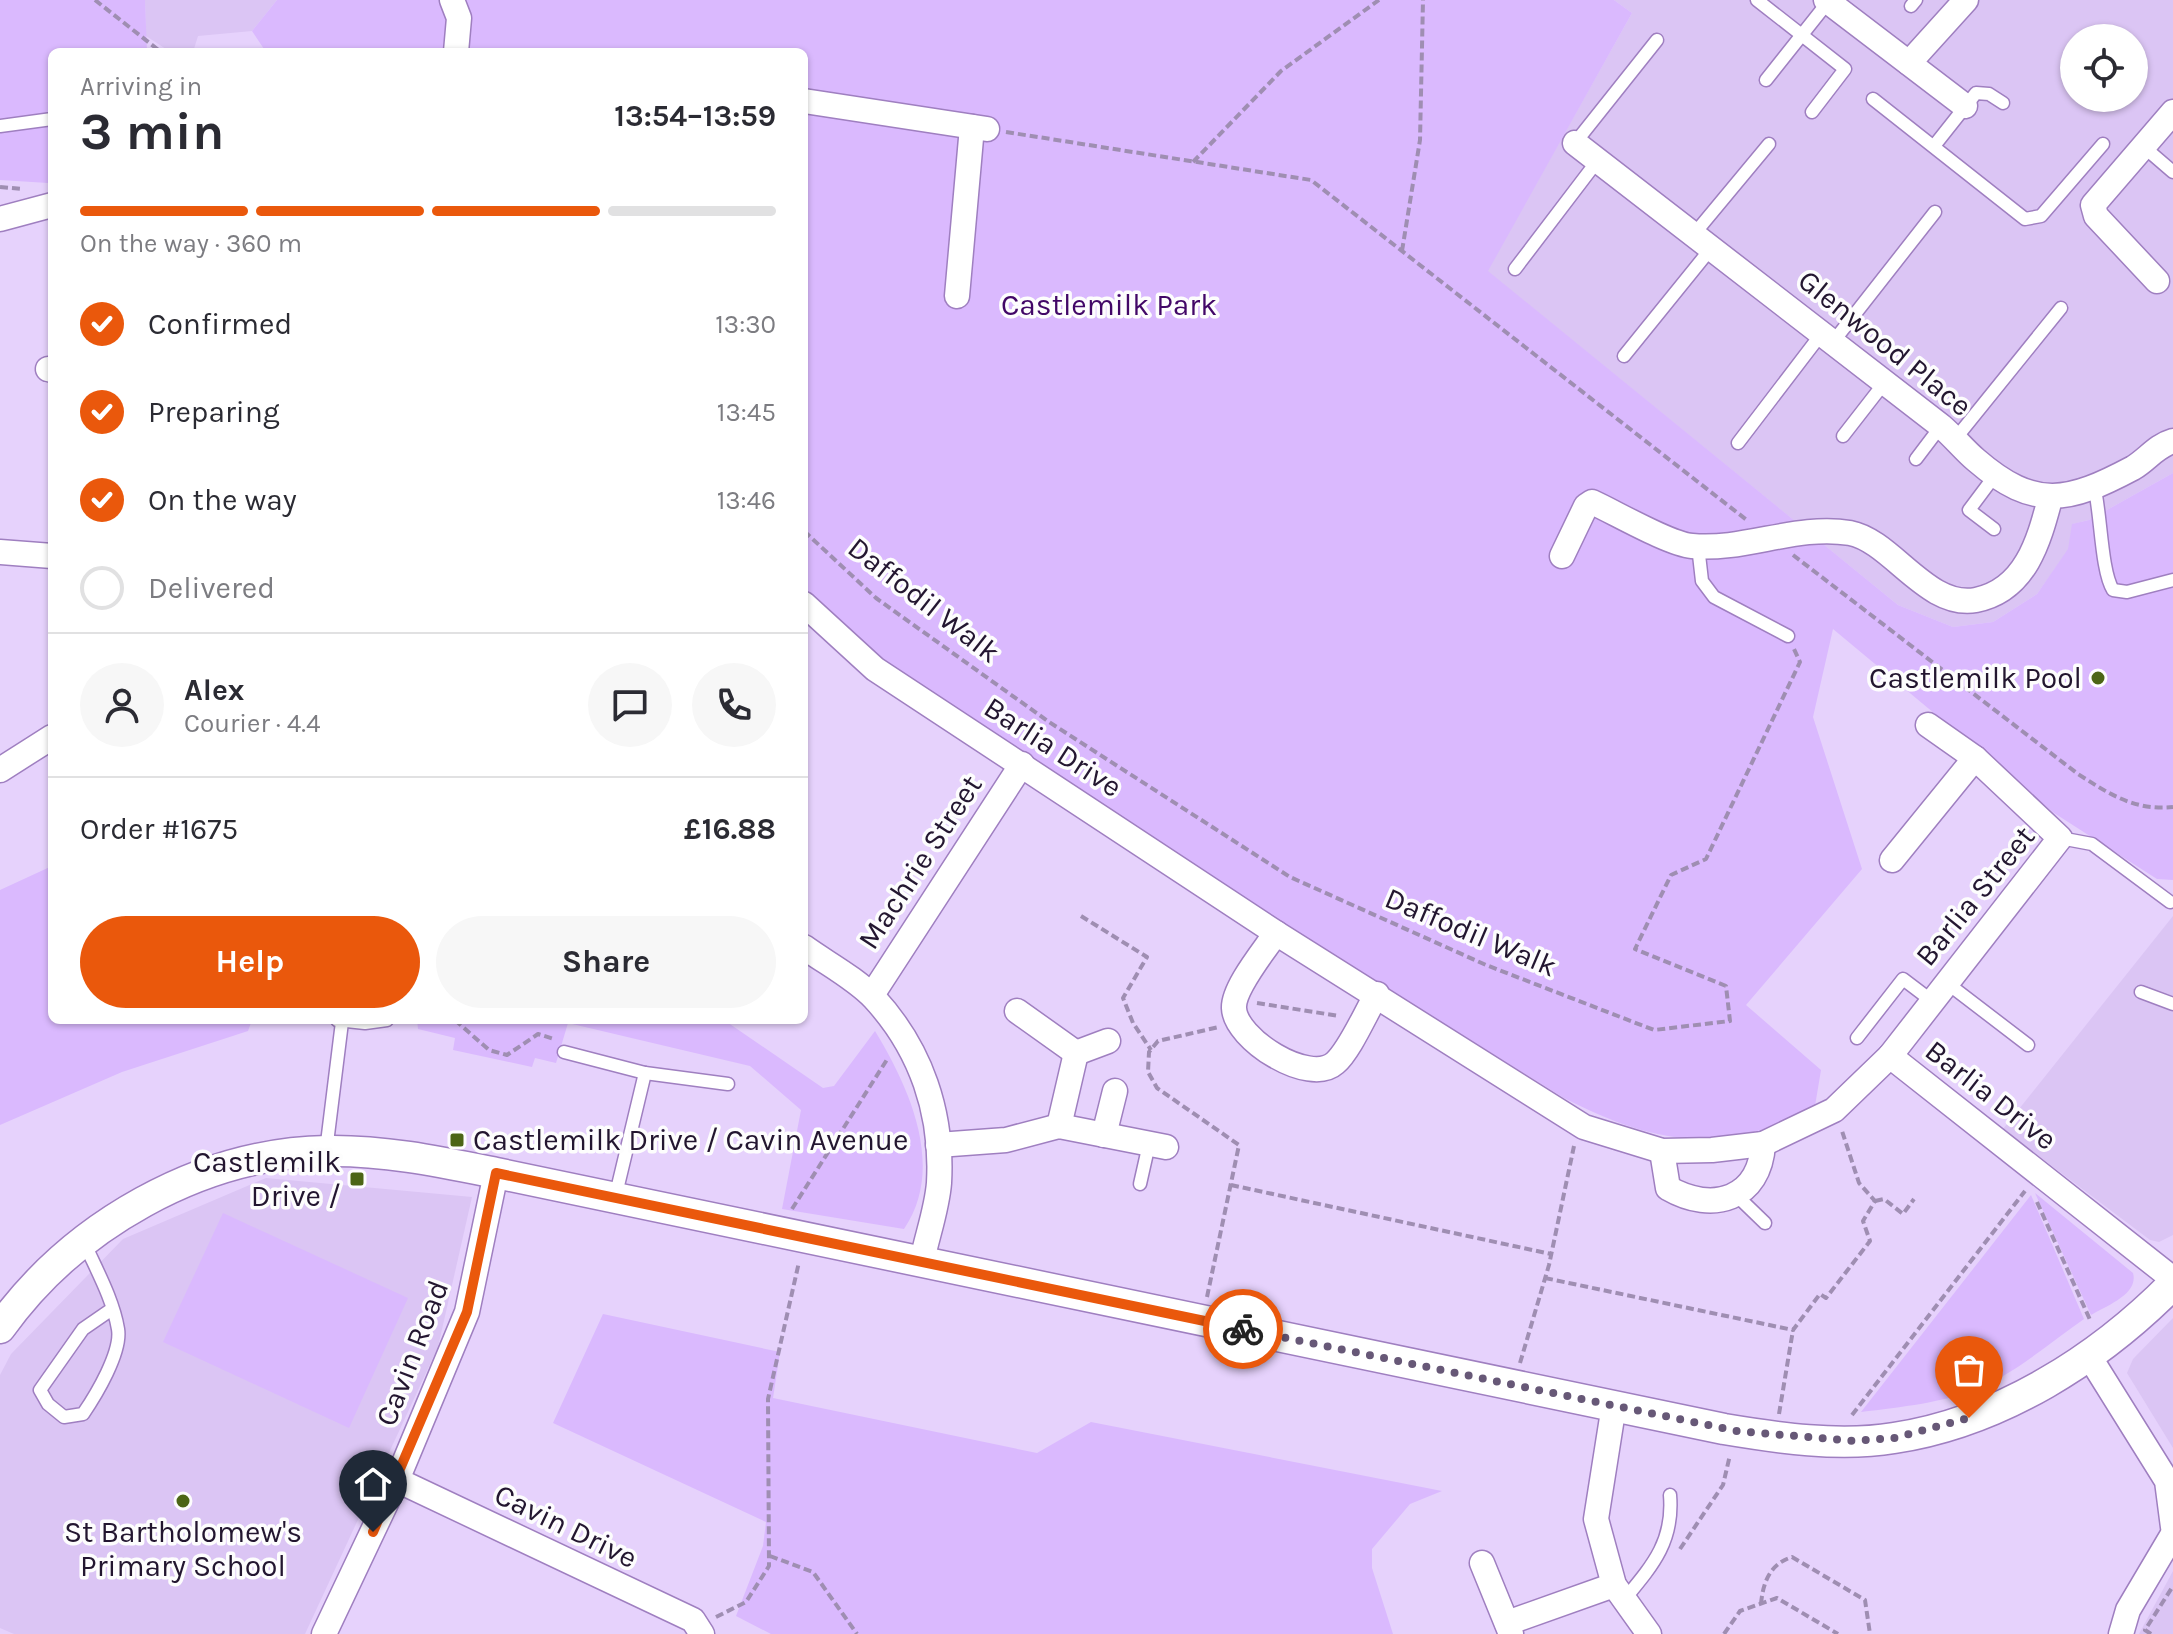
<!DOCTYPE html>
<meta charset="utf-8">
<style>
body{margin:0;font-family:Karla,sans-serif;background:#f7f7f7;color:#2b2b33;height:100vh;display:flex;flex-direction:column;font-size:30px;white-space:nowrap}
*{box-sizing:border-box;margin:0}
p{font-size:26px;color:#7c7c81}
.icon{flex:none;width:44px;height:44px;fill:none;stroke:currentColor;stroke-width:2;stroke-linecap:round;stroke-linejoin:round}
.map{position:relative;flex:1;overflow:hidden}
.drawer{position:absolute;left:48px;top:48px;width:760px;height:976px;display:flex;flex-direction:column;background:#fff;border-radius:12px;box-shadow:0 2px 6px #0004}
.drawer>*{flex:none}
.controls{position:absolute;left:2060px;top:24px;display:grid;gap:16px}
.controls a{display:grid;place-items:center;width:88px;height:88px;border-radius:50%;background:#fff;box-shadow:0 2px 6px #0004;font-size:40px}
.pin{position:absolute;display:grid;place-items:center;width:68px;height:68px;color:#fff;margin:-82px -34px;border-radius:50% 50% 50% 0;rotate:-45deg;box-shadow:0 0 8px #0007}
.pin .icon{rotate:45deg}
.courier{position:absolute;display:grid;place-items:center;width:80px;height:80px;margin:-40px;border:6px solid #ea580c;border-radius:50%;background:#fff;color:#222;box-shadow:0 2px 10px #0007}
.head em{font-style:normal;font-weight:700}
.head div{display:flex;flex-direction:column-reverse}
.head{display:flex;align-items:center;justify-content:space-between;height:136px;padding:0 32px}
h1{font-size:52px;font-weight:700;line-height:60px}
.bar{display:grid;grid-template-columns:repeat(4,1fr);gap:12px 8px;align-content:center;height:96px;padding:0 32px}
.bar i{height:10px;border-radius:6px;background:#e1e1e2}
.bar .active{background:#ea580c}
.bar p{grid-column:span 4}
.line{display:flex;align-items:center;gap:20px;padding:0 32px;border-top:2px solid #e1e1e2}
.line div{flex:1}
.round{display:grid;place-items:center;flex:none;width:84px;height:84px;border-radius:42px;background:#f7f7f7}
ol{padding:0 32px;list-style:none}
li{display:flex;align-items:center;gap:24px;height:88px}
li p{margin-inline-start:auto}
li .icon{padding:8px;border-radius:50%;background:#ea580c;color:#fff;stroke-width:4}
li:last-child{color:#7c7c81}
li i{width:44px;height:44px;border:4px solid #e1e1e2;border-radius:50%}
.button{display:flex;gap:16px;margin-top:auto;padding:16px 32px}
.button a{flex:1;height:92px;border-radius:48px;background:#ea580c;color:#fff;font-size:32px;font-weight:700;line-height:92px;text-align:center}
.button a+a{background:#f7f7f7;color:#2b2b33}
.map>svg:first-child{display:block}
.built{fill:#dbc5f4;fill-rule:evenodd}
.green{fill:#dab9fe}
.lines{fill:none;stroke-linecap:round;stroke-linejoin:round}
.service-casing{stroke:#9f7fc0;stroke-width:15}
.minor-casing{stroke:#9f7fc0;stroke-width:27}
.tertiary-casing{stroke:#9f7fc0;stroke-width:33}
.path{stroke:#9f8eb2;stroke-width:4;stroke-dasharray:8 4;stroke-linecap:butt}
.service{stroke:#fff;stroke-width:12}
.minor{stroke:#fff;stroke-width:24}
.tertiary{stroke:#fff;stroke-width:30}
.done{stroke:#675877;stroke-width:8;stroke-dasharray:0 14.4}
.route{stroke:#ea580c;stroke-width:10}
.poi-dot{fill:#4c6516;stroke:#fdfdfd;stroke-width:3}
.labels{text-anchor:middle;stroke-width:7;stroke-linejoin:round;paint-order:stroke}
.park-label{font-size:30px;fill:#420767;stroke:#fdfdfd}
.street-label{font-size:30px;fill:#231630;stroke:#fdfdfd}
.poi-label{font-size:30px;fill:#231630;stroke:#fdfdfd;text-anchor:end}
</style>
<div class="map">
<svg width="2173" height="1634" viewBox="0 0 2173 1634">
<rect width="100%" height="100%" fill="#e6d2fc"/>
<g class="built">
<path d="M145 0H277L252 31 198 36 193 52 166 49 146 36Z"/>
<path d="M1614 0H2173V473L2089 520 2073 524 2069 549 2037 594 1993 622 1953 627 1898 605 1487 271 1632 13ZM2074 38H2134V98H2074Z"/>
<path d="M2173 916V1235L2159 1242 2150 1240 2003 1129Z"/>
<path d="M266 1178 472 1197 438 1347 305 1634H14L0 1628V1375L11 1354 123 1239Z"/>
<path d="M2173 1318V1448L2127 1373 2133 1359Z"/>
<path d="M2173 1571V1634H2139Z"/>
</g>
<g class="green">
<path d="M0 0H145L147 52H52V181L48 183 0 180Z"/>
<path d="M277 0H1614L1632 13 1488 271 1898 605 1953 627 1993 622 2037 594 2068 549 2072 524 2089 520 2173 473V880L2157 879 2054 813 1833 629 1813 717 1862 869 1746 1005 1821 1070 1814 1112C1789 1120 1763 1131 1737 1136 1674 1147 1619 1126 1564 1098L1267 914 873 661 804 597V52H266L252 31Z"/>
<path d="M52 866V1020H252L248 1031 122 1072 0 1125V890Z"/>
<path d="M417 1020H724L823 1088 834 1086 875 1031C909 1087 946 1167 904 1229L782 1209 801 1110 750 1066 568 1023 556 1063 535 1058 532 1067 453 1050 455 1038 418 1029Z"/>
<path d="M2035 1193 2133 1273C2139 1294 2106 1306 2091 1315Z"/>
<path d="M2031 1195 2084 1319C2051 1342 2018 1371 1981 1387 1944 1403 1901 1407 1861 1412Z"/>
<path d="M223 1213 408 1298 349 1428 163 1342Z"/>
<path d="M603 1314 780 1352 773 1398 1037 1453 1091 1422 1442 1491 1410 1504 1372 1549V1568L1393 1634H771L736 1616 763 1546 766 1522 553 1423Z"/>
</g>
<g class="lines">
<g class="service-casing">
<g id="service">
<path d="M1757 0 1845 69 1812 112"/>
<path d="M1911 6 1916 0"/>
<path d="M1766 80 1828 2"/>
<path d="M1873 99 2025 219 2041 216 2103 144"/>
<path d="M0 126 52 119"/>
<path d="M1575 143 1657 40"/>
<path d="M1934 146 1976 93 1989 94 2003 103"/>
<path d="M2144 147 2173 172"/>
<path d="M1695 233 1769 144"/>
<path d="M1515 269 1598 160"/>
<path d="M1833 342 1935 212"/>
<path d="M1624 356 1713 246"/>
<path d="M1843 436 1885 382"/>
<path d="M1956 438 2061 308"/>
<path d="M1738 443 1822 333"/>
<path d="M1916 459 1941 426"/>
<path d="M2094 485C2101 513 2101 571 2113 590L2127 592 2173 580"/>
<path d="M1994 529 1969 510 1996 474"/>
<path d="M1698 546 1702 581 1714 597 1788 636"/>
<path d="M2060 838 2092 844 2170 902"/>
<path d="M1947 983 2028 1045"/>
<path d="M2141 992 2173 1004"/>
<path d="M337 1020 365 1023 387 1020"/>
<path d="M1857 1038 1903 979 1932 1001"/>
<path d="M564 1052 645 1073 728 1084"/>
<path d="M326 1151 342 1022"/>
<path d="M1140 1184 1149 1144"/>
<path d="M1735 1194 1765 1223"/>
<path d="M615 1198 645 1073"/>
<path d="M84 1242C96 1269 113 1299 118 1329 122 1352 96 1395 83 1414L64 1417 48 1404 40 1390 83 1329 112 1309"/>
<path d="M1623 1601C1652 1566 1674 1542 1670 1495"/>
</g>
</g>
<g class="minor-casing">
<g id="minor">
<path d="M452 0 459 18 456 52"/>
<path d="M1826 0 1965 106"/>
<path d="M1909 63 1966 0"/>
<path d="M804 101 987 129"/>
<path d="M1575 143 1941 426C1954 437 1964 450 1976 460 2035 511 2069 502 2133 468 2148 459 2156 446 2173 441"/>
<path d="M0 219 52 205"/>
<path d="M2157 281 2096 216 2093 205 2173 112"/>
<path d="M957 296 972 127"/>
<path d="M48 369 52 370"/>
<path d="M0 552 52 556"/>
<path d="M1562 556 1586 506 1592 502C1616 513 1669 544 1692 546 1745 551 1797 524 1850 533 1892 541 1927 609 1976 600 2026 590 2039 540 2050 499"/>
<path d="M804 604 875 669 1276 933 1584 1127 1662 1151 1712 1150 1763 1144 1834 1110 1890 1056 2173 1279"/>
<path d="M0 770 52 737"/>
<path d="M1892 860 1975 758"/>
<path d="M1276 933C1264 951 1233 988 1234 1008 1235 1039 1309 1086 1335 1063 1350 1050 1366 1012 1377 994"/>
<path d="M804 947C826 963 855 978 874 998 921 1049 943 1113 939 1183 937 1209 927 1236 922 1261"/>
<path d="M872 995 1022 764"/>
<path d="M1017 1011 1076 1053 1108 1041"/>
<path d="M1890 1056 2060 838 1975 758 1928 725"/>
<path d="M1059 1126 1076 1053"/>
<path d="M1104 1135 1115 1091"/>
<path d="M938 1145 1006 1140 1059 1126 1166 1147"/>
<path d="M1662 1151 1668 1188C1713 1214 1760 1199 1763 1144"/>
<path d="M2089 1356 2167 1481 2173 1527"/>
<path d="M1614 1405 1596 1519 1614 1585 1649 1634"/>
<path d="M397 1480 693 1620 702 1634"/>
<path d="M1482 1563 1511 1634"/>
<path d="M1507 1623 1614 1585"/>
<path d="M324 1634 397 1480 467 1312 496 1173"/>
<path d="M2121 1634 2128 1610 2173 1534"/>
</g>
</g>
<g class="tertiary-casing">
<path id="tertiary" d="M0 1328C73 1226 200 1153 327 1151 384 1150 441 1162 496 1173L1724 1429C1778 1438 1839 1447 1894 1438 2000 1422 2099 1359 2173 1284"/>
</g>
<g class="path">
<path d="M95 0 161 52"/>
<path d="M1006 132 1311 180 1748 521"/>
<path d="M1193 162 1281 71 1379 0"/>
<path d="M0 187 22 189"/>
<path d="M1402 251 1420 140 1423 0"/>
<path d="M804 531 876 598 1049 722 1290 877 1486 965 1654 1030 1730 1021 1726 986 1635 949 1671 875 1706 859 1800 662 1794 649"/>
<path d="M1793 555 2078 774C2109 794 2135 811 2173 807"/>
<path d="M1081 916 1147 957 1123 998 1133 1023 1151 1050"/>
<path d="M1257 1003 1339 1016"/>
<path d="M455 1020 489 1050 507 1055 538 1034 554 1039"/>
<path d="M1231 1185 1551 1254"/>
<path d="M1875 1201 1884 1199 1903 1214 1914 1199"/>
<path d="M2037 1202 2091 1322"/>
<path d="M792 1209 888 1058"/>
<path d="M1545 1278 1793 1330 1820 1294 1826 1298 1870 1241 1863 1221 1875 1201 1859 1183 1842 1131"/>
<path d="M1207 1297 1239 1145 1157 1088 1148 1072 1149 1052 1158 1041 1219 1027"/>
<path d="M1520 1363 1549 1265 1574 1146"/>
<path d="M1779 1414 1793 1330"/>
<path d="M1852 1415 2025 1191"/>
<path d="M1680 1549 1723 1485 1730 1455"/>
<path d="M770 1556 813 1572 857 1634"/>
<path d="M1761 1604C1763 1582 1770 1564 1792 1557L1865 1600 1870 1634"/>
<path d="M716 1617 746 1602 769 1566 768 1399 799 1262"/>
<path d="M1724 1634 1740 1611 1777 1598 1838 1634"/>
<path d="M2151 1634 2145 1630 2173 1586"/>
</g>
<use href="#service" class="service"/>
<use href="#minor" class="minor"/>
<use href="#tertiary" class="tertiary"/>
</g>
<g class="lines">
<path class="done" d="M1243 1329 1737 1431 1854 1441 1894 1438 1969 1418"/>
<path class="route" d="M373 1532 467 1312 496 1173 1243 1329"/>
</g>
<g class="poi-dot">
<circle cx="2098" cy="678" r="8"/>
<rect x="449" y="1132" width="16" height="16" rx="4"/>
<rect x="349" y="1171" width="16" height="16" rx="4"/>
<circle cx="183" cy="1501" r="8"/>
</g>
<g class="labels">
<g class="park-label">
<text x="1109" y="315">Castlemilk Park</text>
</g>
<g class="street-label">
<text transform="translate(1885 343) rotate(39)" y="10">Glenwood Place</text>
<text transform="translate(924 600) rotate(38)" y="10">Daffodil Walk</text>
<text transform="translate(1053 747) rotate(33)" y="10">Barlia Drive</text>
<text transform="translate(920 862) rotate(-57)" y="10">Machrie Street</text>
<text transform="translate(1975 896) rotate(-51)" y="10">Barlia Street</text>
<text transform="translate(1471 932) rotate(23)" y="10">Daffodil Walk</text>
<text transform="translate(1991 1095) rotate(38)" y="10">Barlia Drive</text>
<text transform="translate(412 1353) rotate(-69)" y="10">Cavin Road</text>
<text transform="translate(566 1526) rotate(26)" y="10">Cavin Drive</text>
</g>
<g class="poi-label">
<text x="2082" y="688">Castlemilk Pool</text>
<text x="473" y="1150" text-anchor="start">Castlemilk Drive / Cavin Avenue</text>
<text x="341" y="1172">Castlemilk<tspan x="341" dy="34">Drive /</tspan></text>
<text x="183" y="1542" text-anchor="middle">St Bartholomew's<tspan x="183" dy="34">Primary School</tspan></text>
</g>
</g>
</svg>
<div class="controls">
<a><svg class="icon" aria-label="locate" viewBox="0 0 24 24"><circle cx="12" cy="12" r="6"/><path d="M12 2v4M12 18v4M2 12h4M18 12h4"/></svg></a>
</div>
<div class="pin" style="left:1969px;top:1418px;background:#ea580c"><svg class="icon" aria-label="bag" viewBox="0 0 24 24"><path d="M5 8h14l-1 12H6zM9 8a3 3 0 0 1 6 0"/></svg></div>
<div class="pin" style="left:373px;top:1532px;background:#1f2937"><svg class="icon" aria-label="home" viewBox="0 0 24 24"><path d="M3 11l9-7 9 7M6 9v11h12V9"/></svg></div>
<div class="courier" style="left:1243px;top:1329px"><svg class="icon" aria-label="bike" viewBox="0 0 24 24"><circle cx="6" cy="16" r="4"/><circle cx="18" cy="16" r="4"/><path d="M6 16l4-8h5l3 8M10 8l3 8H6M13 5h3"/></svg></div>
<section class="drawer">
<div class="head"><div><h1>3 min</h1><p>Arriving in</p></div><em>13:54–13:59</em></div>
<div class="bar"><i class="active"></i><i class="active"></i><i class="active"></i><i></i><p>On the way · 360 m</p></div>
<ol>
<li><svg class="icon" aria-label="check" viewBox="0 0 24 24"><path d="M5 12l5 5 9-10"/></svg>Confirmed<p>13:30</p></li>
<li><svg class="icon" aria-label="check" viewBox="0 0 24 24"><path d="M5 12l5 5 9-10"/></svg>Preparing<p>13:45</p></li>
<li><svg class="icon" aria-label="check" viewBox="0 0 24 24"><path d="M5 12l5 5 9-10"/></svg>On the way<p>13:46</p></li>
<li><i></i>Delivered</li>
</ol>
<div class="line" style="height:144px"><a class="round"><svg class="icon" aria-label="person" viewBox="0 0 24 24"><circle cx="12" cy="8" r="4"/><path d="M4 21q1-7 8-7t8 7"/></svg></a><div><b>Alex</b><p>Courier · 4.4</p></div><a class="round"><svg class="icon" aria-label="chat" viewBox="0 0 24 24"><path d="M4 5h16v11H9l-5 4z"/></svg></a><a class="round"><svg class="icon" aria-label="phone" viewBox="0 0 24 24"><path d="M5 4h4l2 5-3 2q2 4 5 5l2-3 5 2v4C11 20 4 13 5 4z"/></svg></a></div>
<div class="line" style="height:104px"><div>Order #1675</div><b>£16.88</b></div>
<div class="button"><a>Help</a><a>Share</a></div>
</section>
</div>
